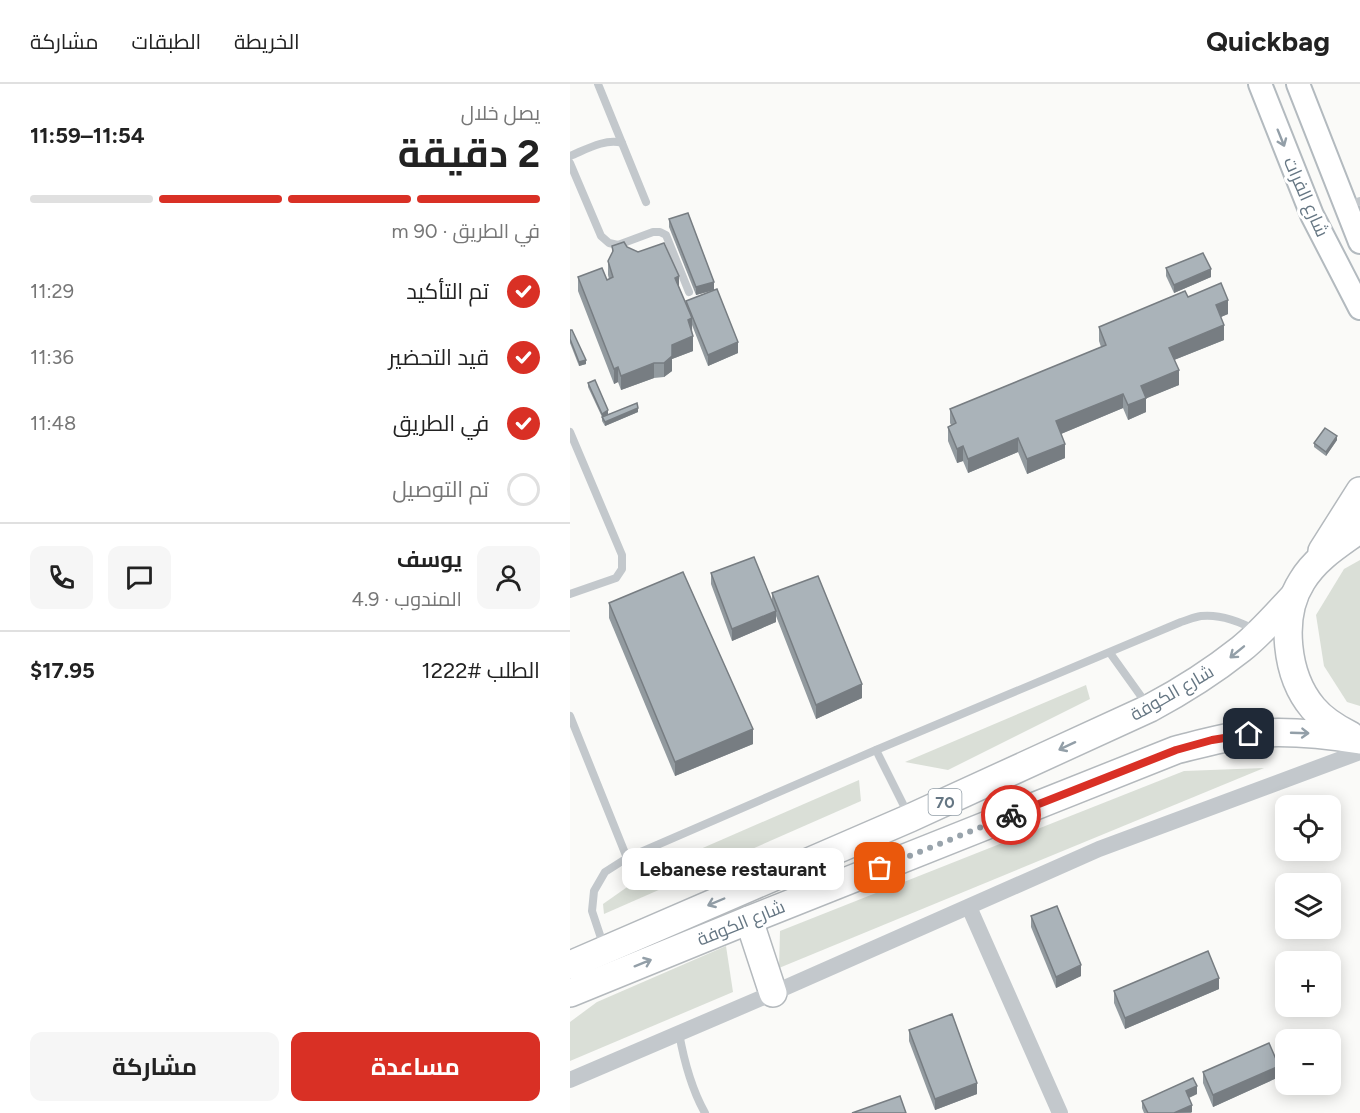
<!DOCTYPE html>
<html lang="ar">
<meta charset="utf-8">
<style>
body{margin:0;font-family:Figtree,Cairo,sans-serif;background:#f6f6f6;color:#222;direction:rtl;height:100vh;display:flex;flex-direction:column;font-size:22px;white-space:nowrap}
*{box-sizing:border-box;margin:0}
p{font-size:20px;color:#767676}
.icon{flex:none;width:33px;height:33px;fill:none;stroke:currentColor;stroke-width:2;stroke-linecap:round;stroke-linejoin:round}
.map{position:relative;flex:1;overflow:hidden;direction:ltr}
.drawer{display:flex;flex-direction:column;background:#fff;width:570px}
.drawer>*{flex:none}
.buttons{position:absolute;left:705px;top:711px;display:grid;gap:12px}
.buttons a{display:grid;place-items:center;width:66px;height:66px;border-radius:12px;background:#fff;box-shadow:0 3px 15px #0003;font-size:30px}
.pin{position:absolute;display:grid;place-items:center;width:51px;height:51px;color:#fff;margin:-26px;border-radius:12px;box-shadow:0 3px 9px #0006}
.courier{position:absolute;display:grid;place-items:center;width:60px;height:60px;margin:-30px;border:4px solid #d93025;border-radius:50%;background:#fff;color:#222;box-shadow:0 2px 8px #0007}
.bubble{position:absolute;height:42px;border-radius:12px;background:#fff;box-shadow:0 3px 15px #0003;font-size:20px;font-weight:700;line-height:42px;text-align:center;direction:rtl}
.head em{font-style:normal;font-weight:700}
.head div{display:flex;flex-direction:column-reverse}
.head{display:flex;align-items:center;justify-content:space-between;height:102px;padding:0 30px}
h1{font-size:39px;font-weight:700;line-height:45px}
.bar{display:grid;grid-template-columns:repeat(4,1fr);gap:9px 6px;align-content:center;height:72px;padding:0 30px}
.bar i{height:8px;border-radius:4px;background:#e0e0e0}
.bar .on{background:#d93025}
.bar p{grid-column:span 4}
.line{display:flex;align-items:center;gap:15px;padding:0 30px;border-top:2px solid #e0e0e0}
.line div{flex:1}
.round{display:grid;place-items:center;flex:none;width:63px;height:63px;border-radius:12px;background:#f6f6f6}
ol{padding:0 30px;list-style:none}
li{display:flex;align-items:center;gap:18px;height:66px}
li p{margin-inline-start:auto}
li .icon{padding:6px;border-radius:50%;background:#d93025;color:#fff;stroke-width:4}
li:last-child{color:#767676}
li i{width:33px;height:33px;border:3px solid #e0e0e0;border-radius:50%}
.button{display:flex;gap:12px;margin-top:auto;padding:12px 30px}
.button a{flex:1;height:69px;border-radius:12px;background:#d93025;color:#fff;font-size:24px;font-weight:700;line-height:69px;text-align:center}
.button a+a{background:#f6f6f6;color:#222}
header{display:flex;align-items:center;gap:36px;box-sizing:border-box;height:84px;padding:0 30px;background:#fff;border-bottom:2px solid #e0e0e0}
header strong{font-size:28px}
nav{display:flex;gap:33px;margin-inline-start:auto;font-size:21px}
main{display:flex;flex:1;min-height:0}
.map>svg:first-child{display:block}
.green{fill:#dadfd7}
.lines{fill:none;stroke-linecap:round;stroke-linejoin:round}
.secondary-casing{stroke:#b3babf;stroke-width:26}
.trunk-casing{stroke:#b4b9bd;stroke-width:30}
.service{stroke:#c3c8cc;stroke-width:8}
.minor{stroke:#c3c8cc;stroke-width:16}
.secondary{stroke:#fff;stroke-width:22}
.trunk{stroke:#fff;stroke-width:27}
.wall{fill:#929a9f}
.shaded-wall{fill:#777d82}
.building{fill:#aab3b9;stroke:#777d82;stroke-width:1.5}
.oneway{stroke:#939fa8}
.done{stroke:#99a4ac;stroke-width:6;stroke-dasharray:0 10.8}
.route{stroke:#d93025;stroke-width:8}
.labels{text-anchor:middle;stroke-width:6;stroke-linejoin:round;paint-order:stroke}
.shield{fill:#fff;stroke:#939fa8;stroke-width:1.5}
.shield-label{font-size:16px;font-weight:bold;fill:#657683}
.street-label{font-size:18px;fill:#657683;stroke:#fff}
</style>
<header>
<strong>Quickbag</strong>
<nav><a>الخريطة</a><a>الطبقات</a><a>مشاركة</a></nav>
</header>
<main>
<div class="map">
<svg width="790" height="1029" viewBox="0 0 790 1029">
<rect width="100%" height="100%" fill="#fafaf8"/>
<g class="green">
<path d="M790 476V622L777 618 754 582 746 531 774 485Z"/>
<path d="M516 601 520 615 378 686 335 678Z"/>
<path d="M694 684 209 884 210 847 614 687Z"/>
<path d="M289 696 291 717 34 830 33 820 80 787Z"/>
<path d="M156 862 163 908 0 977V938L27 918Z"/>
</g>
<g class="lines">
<g class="secondary-casing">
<g id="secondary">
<path d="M690 0 742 131 790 224"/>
<path d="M728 0 790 158"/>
</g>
</g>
<g class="trunk-casing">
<g id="trunk">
<path d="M752 467 790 407"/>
<path d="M780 651C766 644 753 636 743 624 716 592 709 533 732 497 746 474 768 461 790 445"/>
<path d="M179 836 203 909"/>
<path d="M0 881 340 734 580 624C612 607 642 588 671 565 690 550 707 530 724 512"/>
<path d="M0 909 179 836 606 666C630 660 654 653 679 650 716 646 753 650 790 656"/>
</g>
</g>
<g class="service">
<path d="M28 0 52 59"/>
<path d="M0 72C15 66 35 54 52 59L76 118"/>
<path d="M0 79 31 152 39 159 48 161 83 148H90L96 151 119 208"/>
<path d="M776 122 790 117"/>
<path d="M0 348 52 471V485L46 494 0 510"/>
<path d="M540 569 578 622"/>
<path d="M0 632 57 774"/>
<path d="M306 666 338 730"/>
<path d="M34 863 22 827 24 807 35 788 57 774 306 666 611 538C618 536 624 533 631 532 650 530 671 538 687 547"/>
<path d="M109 949C114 977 121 1004 135 1029"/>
</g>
<g class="minor">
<path d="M399 823 490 1029"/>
<path d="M0 996 203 909 529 765 790 668"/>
</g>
<use href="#secondary" class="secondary"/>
<use href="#trunk" class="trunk"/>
</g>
<g class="wall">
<path d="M99 135 144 206 126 211 99 143Z"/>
<path d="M42 162 57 163 109 203 116 221V217L168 269 138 282 122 241 123 267 102 275V287L94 293 84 294 51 306 48 298 44 300 8 207V193L37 196 39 195 38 191V177L42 170Z"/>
<path d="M596 184 641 193 604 209 596 192Z"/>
<path d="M618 213 658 230 651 233 654 256 604 276 609 301 576 314V328L558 336 553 324 491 350 495 374 457 390 448 368 398 389 393 377 387 379 378 357V343L381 341 380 339V325L531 263 529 257V243Z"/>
<path d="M0 246 16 280 9 282 0 259Z"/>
<path d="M18 299 38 330 68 328 35 342 32 337V333L18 303Z"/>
<path d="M767 356 756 372 744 363V359Z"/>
<path d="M141 489 202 519V509L292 614 246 635 206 532V538L162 557 141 500Z"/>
<path d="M39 519 183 660 105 692 39 534Z"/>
<path d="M461 832 511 892 486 904 461 843Z"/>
<path d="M649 905 555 945 544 919V907Z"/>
<path d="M339 946 407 1010 365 1026 339 957Z"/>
<path d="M633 988 709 993 643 1023 633 999Z"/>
<path d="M627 1010 619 1014 622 1028 621 1029H574L572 1024V1017Z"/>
</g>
<g class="shaded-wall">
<path d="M641 185V193L604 209V201Z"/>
<path d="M109 192V207L105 194Z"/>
<path d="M144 198V206L126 211V203Z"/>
<path d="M658 216V230L646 235V221Z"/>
<path d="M122 234V248L118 236Z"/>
<path d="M654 241V256L599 278V264Z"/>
<path d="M123 252V267L102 275V287L94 293V279L102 261Z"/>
<path d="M168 258V269L138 282V271Z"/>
<path d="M16 276V280L9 282V278Z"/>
<path d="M84 279V294L51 306V292Z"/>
<path d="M48 283V298L44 300V285Z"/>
<path d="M609 286V301L575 315 576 314V328L558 336V321L571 302Z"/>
<path d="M553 310V324L486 352V337Z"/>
<path d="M68 324V328L35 342V338Z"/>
<path d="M38 326V330L32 333V330Z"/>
<path d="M767 352V356L756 372V368Z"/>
<path d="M448 354V368L398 389V375Z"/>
<path d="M495 360V374L457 390V375Z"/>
<path d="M393 362V377L387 379V365Z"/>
<path d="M206 527V538L162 557V545Z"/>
<path d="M292 600V614L246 635V621Z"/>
<path d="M183 645V660L105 692V678Z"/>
<path d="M511 881V892L486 904V893Z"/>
<path d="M649 894V905L555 945V934Z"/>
<path d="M709 982V993L643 1023V1011Z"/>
<path d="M407 999V1010L365 1026V1015Z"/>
<path d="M627 1002V1010L616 1015V1007Z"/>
<path d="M622 1021V1028L604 1029Z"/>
</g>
<g class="building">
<path d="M118 129 144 198 126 203 99 135Z"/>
<path d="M54 158 57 163 68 168 94 159 109 192 105 194 122 234 118 236 123 252 102 261V272L94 279H84L51 292 48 283 44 285 8 193 32 184 37 196 43 193 38 177 43 167 42 162Z"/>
<path d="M633 169 641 185 604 201 596 184Z"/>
<path d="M651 199 658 216 646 221 654 241 599 264 609 286 571 302 576 314 558 321 553 310 486 337 495 360 457 375 448 354 398 375 393 362 387 365 378 343 386 339 380 325 536 261 529 243 615 207 618 213Z"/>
<path d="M147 205 168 258 138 271 116 217Z"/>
<path d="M0 246H2L16 276 9 278 0 255Z"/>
<path d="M25 296 38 326 32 330 18 299Z"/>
<path d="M67 319 68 324 35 338 32 333Z"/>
<path d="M755 344 767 352 756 368 744 359Z"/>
<path d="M184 473 206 527 162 545 141 489Z"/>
<path d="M113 488 183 645 105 678 39 519Z"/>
<path d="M248 492 292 600 246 621 202 509Z"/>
<path d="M487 822 511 881 486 893 461 832Z"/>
<path d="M638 867 649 894 555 934 544 907Z"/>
<path d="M382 930 407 999 365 1015 339 946Z"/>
<path d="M699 959 709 982 643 1011 633 988Z"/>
<path d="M623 994 627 1002 616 1007 622 1021 604 1029H578L572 1017Z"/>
<path d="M330 1012 336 1029H282Z"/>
</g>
<defs><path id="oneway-shaft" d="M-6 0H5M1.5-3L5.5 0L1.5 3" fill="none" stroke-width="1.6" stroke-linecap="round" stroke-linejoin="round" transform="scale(1.5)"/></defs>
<g class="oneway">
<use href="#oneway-shaft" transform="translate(711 54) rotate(68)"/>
<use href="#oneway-shaft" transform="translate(667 568) rotate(141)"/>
<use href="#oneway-shaft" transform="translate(730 649) rotate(2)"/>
<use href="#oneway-shaft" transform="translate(497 662) rotate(155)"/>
<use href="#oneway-shaft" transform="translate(146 818) rotate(157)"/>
<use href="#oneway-shaft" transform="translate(73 879) rotate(-22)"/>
</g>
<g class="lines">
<path class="done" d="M310 784 441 731"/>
<path class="route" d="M441 731 606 666 642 656 679 650"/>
</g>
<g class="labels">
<rect class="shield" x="358.5" y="705" width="33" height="26" rx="4.5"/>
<g class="shield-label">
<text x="375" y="724">70</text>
</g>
<g class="street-label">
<text transform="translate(736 113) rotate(66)" y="6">شارع الفرات</text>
<text transform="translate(602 609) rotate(-30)" y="6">شارع الكوفة</text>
<text transform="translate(171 839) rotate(-22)" y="6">شارع الكوفة</text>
</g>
</g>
</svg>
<div class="buttons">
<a><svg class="icon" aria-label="locate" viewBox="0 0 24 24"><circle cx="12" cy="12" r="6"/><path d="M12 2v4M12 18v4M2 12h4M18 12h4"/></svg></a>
<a><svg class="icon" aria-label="layers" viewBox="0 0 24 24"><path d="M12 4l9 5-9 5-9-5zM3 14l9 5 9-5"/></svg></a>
<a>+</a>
<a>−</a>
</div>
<div class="pin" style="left:310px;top:784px;background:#ea580c"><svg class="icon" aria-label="bag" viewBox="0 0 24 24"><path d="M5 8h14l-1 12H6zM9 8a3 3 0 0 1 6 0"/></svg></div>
<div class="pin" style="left:679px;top:650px;background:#1f2937"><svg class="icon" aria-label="home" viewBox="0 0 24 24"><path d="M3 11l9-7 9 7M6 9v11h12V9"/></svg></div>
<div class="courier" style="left:441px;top:731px"><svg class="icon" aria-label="bike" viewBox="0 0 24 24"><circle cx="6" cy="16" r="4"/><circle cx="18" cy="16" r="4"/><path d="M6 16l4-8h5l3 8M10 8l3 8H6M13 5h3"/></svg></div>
<div class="bubble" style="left:52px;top:764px;width:222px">Lebanese restaurant</div>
</div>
<section class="drawer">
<div class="head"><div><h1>2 دقيقة</h1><p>يصل خلال</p></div><em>11:54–11:59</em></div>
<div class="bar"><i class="on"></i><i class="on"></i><i class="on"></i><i></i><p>في الطريق · 90 m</p></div>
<ol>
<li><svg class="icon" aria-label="check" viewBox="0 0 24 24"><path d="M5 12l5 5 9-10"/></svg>تم التأكيد<p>11:29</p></li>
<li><svg class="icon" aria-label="check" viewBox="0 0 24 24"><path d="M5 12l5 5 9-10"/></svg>قيد التحضير<p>11:36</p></li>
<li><svg class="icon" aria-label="check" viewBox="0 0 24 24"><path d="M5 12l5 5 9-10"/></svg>في الطريق<p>11:48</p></li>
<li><i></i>تم التوصيل</li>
</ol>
<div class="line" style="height:108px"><a class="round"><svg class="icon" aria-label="person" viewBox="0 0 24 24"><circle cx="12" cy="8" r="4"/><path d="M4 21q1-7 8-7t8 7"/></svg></a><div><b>يوسف</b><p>المندوب · 4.9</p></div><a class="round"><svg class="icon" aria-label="chat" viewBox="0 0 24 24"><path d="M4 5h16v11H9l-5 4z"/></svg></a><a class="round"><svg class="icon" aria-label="phone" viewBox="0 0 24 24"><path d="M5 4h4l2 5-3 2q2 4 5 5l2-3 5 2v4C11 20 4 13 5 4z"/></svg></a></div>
<div class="line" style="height:78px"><div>الطلب #1222</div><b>$17.95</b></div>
<div class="button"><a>مساعدة</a><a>مشاركة</a></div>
</section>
</main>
